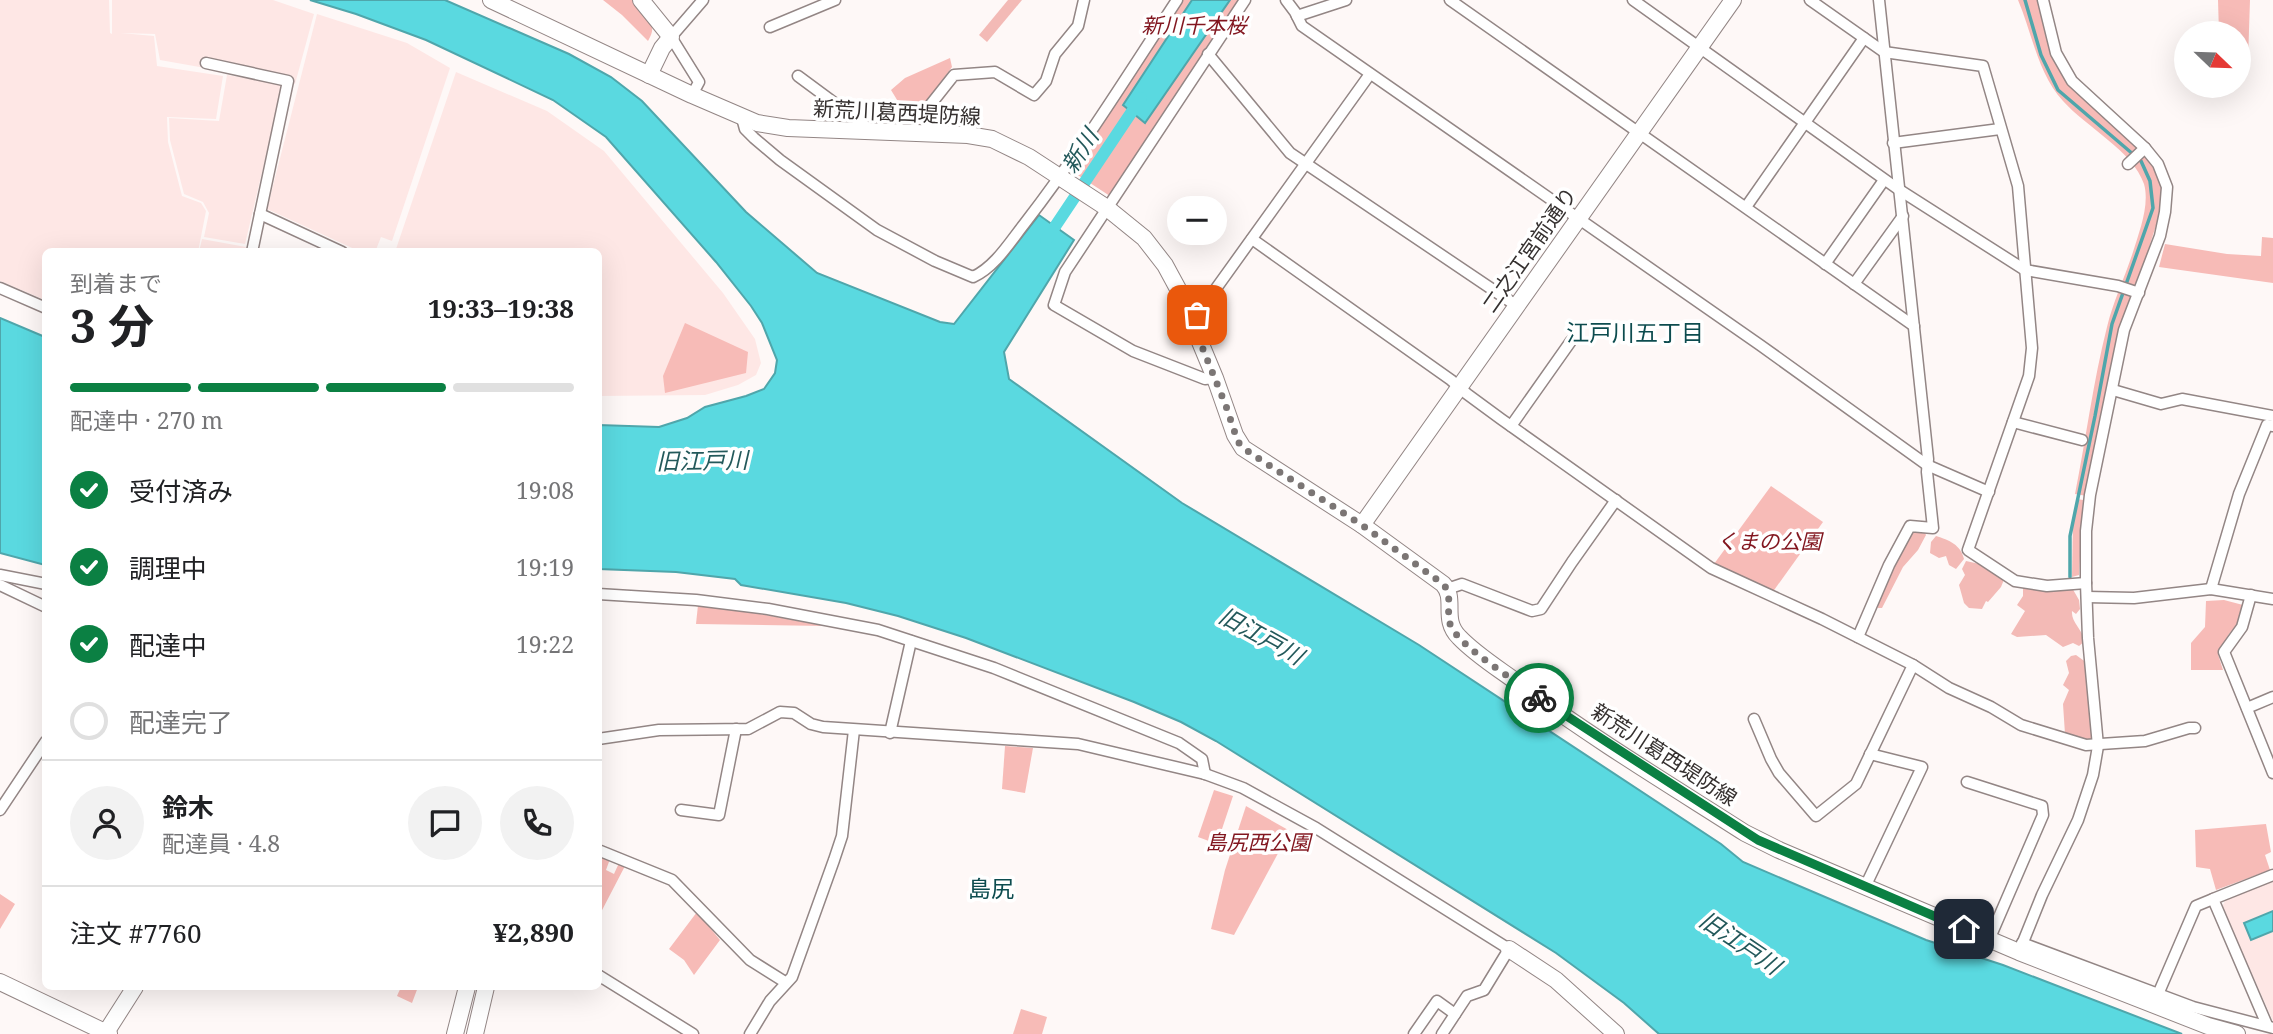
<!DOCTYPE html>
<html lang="ja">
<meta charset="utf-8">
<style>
body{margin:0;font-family:"Noto Serif","Noto Sans JP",serif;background:#f2f2f2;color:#202124;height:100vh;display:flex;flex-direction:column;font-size:26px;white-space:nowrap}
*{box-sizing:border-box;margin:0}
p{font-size:23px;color:#757577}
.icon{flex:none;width:38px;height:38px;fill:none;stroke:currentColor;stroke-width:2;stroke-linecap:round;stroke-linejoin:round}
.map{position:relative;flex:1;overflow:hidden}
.side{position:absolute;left:42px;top:248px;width:560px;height:742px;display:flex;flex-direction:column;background:#fff;border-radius:10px;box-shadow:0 7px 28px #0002}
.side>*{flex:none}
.needle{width:46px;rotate:113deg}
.controls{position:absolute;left:2174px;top:21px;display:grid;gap:14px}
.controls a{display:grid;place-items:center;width:77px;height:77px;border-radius:50%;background:#fff;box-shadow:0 7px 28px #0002;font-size:35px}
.pin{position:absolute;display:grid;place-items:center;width:60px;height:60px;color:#fff;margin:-30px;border-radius:14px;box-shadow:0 4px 10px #0006}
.courier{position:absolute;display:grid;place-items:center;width:70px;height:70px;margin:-35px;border:5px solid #0b8043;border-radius:50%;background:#fff;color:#222;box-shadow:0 2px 9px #0007}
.bubble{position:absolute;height:49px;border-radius:24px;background:#fff;box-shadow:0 7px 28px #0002;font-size:23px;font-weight:700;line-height:49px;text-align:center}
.headline em{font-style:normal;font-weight:700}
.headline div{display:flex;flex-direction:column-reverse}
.headline{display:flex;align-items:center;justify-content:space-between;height:119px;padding:0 28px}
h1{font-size:46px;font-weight:700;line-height:52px}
.bar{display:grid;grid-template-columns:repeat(4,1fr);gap:10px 7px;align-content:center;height:84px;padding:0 28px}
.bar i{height:9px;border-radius:5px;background:#e0e0e0}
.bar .current{background:#0b8043}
.bar p{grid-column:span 4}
.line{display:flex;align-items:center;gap:18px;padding:0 28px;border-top:2px solid #e0e0e0}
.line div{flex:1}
.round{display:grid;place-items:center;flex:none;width:74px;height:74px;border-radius:37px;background:#f2f2f2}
ol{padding:0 28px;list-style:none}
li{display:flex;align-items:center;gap:21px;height:77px}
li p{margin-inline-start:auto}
li .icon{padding:7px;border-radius:50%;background:#0b8043;color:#fff;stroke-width:4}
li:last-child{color:#757577}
li i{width:38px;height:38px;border:4px solid #e0e0e0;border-radius:50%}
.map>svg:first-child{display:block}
.built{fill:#fee7e5}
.green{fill:#f7bbb7}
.forest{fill:#f3bab6}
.water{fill:#5ad9e0;stroke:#4fa6ab;stroke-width:2}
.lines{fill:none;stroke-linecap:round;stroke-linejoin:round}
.stream{stroke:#4fa6ab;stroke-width:3.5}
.canal{stroke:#5ad9e0;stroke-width:12}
.street-casing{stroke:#938685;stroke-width:13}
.secondary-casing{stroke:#938685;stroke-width:18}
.street{stroke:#fff;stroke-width:10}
.secondary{stroke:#fff;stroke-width:16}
.done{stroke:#7b7675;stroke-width:7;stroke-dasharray:0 12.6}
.route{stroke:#0b8043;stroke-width:9}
.labels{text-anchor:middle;stroke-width:7;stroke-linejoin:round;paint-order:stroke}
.park-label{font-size:21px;font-style:italic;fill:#82161f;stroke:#fff}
.street-label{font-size:21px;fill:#35302f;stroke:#fff}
.water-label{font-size:23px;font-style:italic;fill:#23595b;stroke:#fff}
.neighbourhood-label{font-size:23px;fill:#0d4c4f;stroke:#fff}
</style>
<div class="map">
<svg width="2273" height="1034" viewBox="0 0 2273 1034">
<rect width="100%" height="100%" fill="#fef8f7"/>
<g class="built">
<path d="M0 0H109L110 33 112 34V0H273L314 14 295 84 160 60 155 34 121 33 154 36 157 66 223 76 216 119 167 117 168 142 182 196 201 203 206 211 198 252H46L45 300 0 281Z"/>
<path d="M317 14 407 43 450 68 392 241 381 237 375 252H361L267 209Z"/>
<path d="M456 72 547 111 604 151 723 293 755 339 761 363 756 375 738 385 705 395 599 396 598 252H395Z"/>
<path d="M227 75 283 84 245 244 204 237 209 213 203 202 184 194 170 140 169 118 219 121Z"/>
<path d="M202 239 246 247 244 252H199Z"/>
<path d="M2273 879V1021L2222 907 2226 899Z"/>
</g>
<g class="green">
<path d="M603 0H632C645 15 660 22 648 41L622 15Z"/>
<path d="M1182 0H1242L1110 196 1070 170Z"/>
<path d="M2018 0H2038L2052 56 2155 165 2163 188 2158 219 2138 282 2087 496 2075 494C2086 439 2093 382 2107 327 2113 302 2125 277 2133 252 2139 232 2150 205 2144 184 2133 151 2086 127 2063 101 2038 74 2032 33 2018 0Z"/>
<path d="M2218 0H2250L2248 61 2238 62V33H2219Z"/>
<path d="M950 58 952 67 926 102 920 123 916 125 882 124 902 108 891 90 905 78Z"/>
<path d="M2262 237 2273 238V283L2159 267 2165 244 2227 254 2261 256Z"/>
<path d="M685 323 748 352 746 373 665 393 663 376Z"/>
<path d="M1771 486 1823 522 1772 593 1714 564Z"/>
<path d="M2077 499 2083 500 2079 575 2072 577 2073 518Z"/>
<path d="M2224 600 2243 605 2239 622 2229 634 2218 654 2223 670H2191V643L2205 627 2206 601Z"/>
<path d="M698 605 744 611 825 626 696 624Z"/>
<path d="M1005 746 1033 748 1025 793 1002 789Z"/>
<path d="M1214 790 1233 796 1217 844 1198 837Z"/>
<path d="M1246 806 1290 831 1234 935 1211 929 1225 870Z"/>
<path d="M2266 824 2271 852 2265 855 2270 870 2216 890 2210 869 2196 867 2195 830Z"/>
<path d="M599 856 610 859 606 870 614 874 619 863 625 866 599 916Z"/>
<path d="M0 894 15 904 0 929Z"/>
<path d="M697 912 720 940 694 975 684 960 669 949Z"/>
<path d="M401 987H418L412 1003 397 996Z"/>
<path d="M1021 1009 1047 1017 1042 1034H1013Z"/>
</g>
<g class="forest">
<path d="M1008 0H1022L987 42 979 35Z"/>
<path d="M1911 530 1924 531 1926 535 1918 550 1903 567 1882 608H1878L1877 600Z"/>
<path d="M1936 536C1949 540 1961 545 1964 559L1956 569 1949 565 1946 556 1939 558 1930 553 1931 542Z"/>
<path d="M1966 561 1993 567 2007 572 2001 587 1988 602 1986 601 1982 609 1969 608 1964 603 1959 585 1965 575 1962 569Z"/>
<path d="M2023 583 2071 586 2079 600 2080 609 2076 614 2072 611C2071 622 2082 629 2085 641L2079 646 2073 643 2063 647 2046 635 2017 637 2011 634 2025 611 2017 605 2023 596Z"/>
<path d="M2076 655 2087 663 2094 735 2089 740 2076 741 2065 734 2063 704 2069 690 2063 685 2069 673 2066 661 2071 656Z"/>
</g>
<g class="water">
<path d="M310 0H445L569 54 611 77 642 101 746 212 817 273 940 322 954 324 1039 215 1074 240 1004 352 1009 379 1182 503 1419 645 1721 844 1743 862 1926 940 2003 965 2182 1034H1659L1624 1003 1556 953 1216 741 1181 722 1134 702 966 638 898 616 846 603 741 585 735 579 676 572 599 569V425L659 427 687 418 705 407 746 396 764 389 775 373 777 360 762 323 751 306 716 262 606 137 553 100 426 40 356 14Z"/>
<path d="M1192 0H1230L1145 123 1123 105Z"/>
<path d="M0 318 45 337V565L0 553Z"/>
<path d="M2273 911V931L2251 940 2244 923Z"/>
</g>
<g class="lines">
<path class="stream" d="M2025 0 2041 55 2058 90 2141 161 2150 181 2153 208 2112 324 2095 416 2070 536V577"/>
<path class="canal" d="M1046 240 1141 98"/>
<g class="street-casing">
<g id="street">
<path d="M1286 0 1295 12 1302 26 1760 345 1927 465 1989 492"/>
<path d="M1450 0 1914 326"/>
<path d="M1633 0 1898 189 2025 270 2118 286 2139 293"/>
<path d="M1810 0 1884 52 1983 66 2018 186 2032 348 2029 376 1968 550 2015 581 2047 586 2086 583"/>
<path d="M1297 16 1346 0"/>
<path d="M770 27 835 0"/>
<path d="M1208 54 1290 153 1517 306"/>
<path d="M206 63 288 81 252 252"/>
<path d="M798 76 871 130"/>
<path d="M692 95 699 82 671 37 703 0"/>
<path d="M742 118 745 129 754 138 780 160 877 230 935 261 973 277C995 267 1010 242 1025 223 1080 152 1128 75 1177 0"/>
<path d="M925 133 931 104 954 75 995 72 1034 95 1046 81 1055 54 1078 26 1084 0"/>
<path d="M1893 143 2000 129"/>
<path d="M2128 164 2145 148"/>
<path d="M1746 207 1864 38"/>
<path d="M260 214 342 252"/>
<path d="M1252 239 1451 380 1467 394 1501 419 1711 568 1822 619 1913 665 1856 784 1816 816 1779 773 1771 759 1754 719"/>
<path d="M1825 264 1884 180"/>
<path d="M1854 284 1903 216"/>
<path d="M0 288 46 308"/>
<path d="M1192 322 1370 74"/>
<path d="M1215 378 1205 379 1133 351 1054 305 1065 272 1245 0"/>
<path d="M2113 390 2161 404 2182 399 2273 416"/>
<path d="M2013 422 2082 440"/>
<path d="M1511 426 1571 341"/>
<path d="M0 575 46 584"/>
<path d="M0 585 46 607"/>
<path d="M1447 589 1462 584 1532 611 1541 609 1572 562 1616 500"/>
<path d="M2211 589 2239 494 2267 425 2273 426"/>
<path d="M598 594 696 600 768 609 878 630 994 668 1179 743 1202 759 1205 774"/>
<path d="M2251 595 2242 627 2224 652 2273 773"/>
<path d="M2087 597 2134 598 2211 589 2273 599"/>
<path d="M1858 637 1889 565 1910 526 1933 528 1927 472 1928 459 1879 0"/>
<path d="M1913 665 1949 688 1991 707 2021 725 2086 745 2145 741 2189 728H2195"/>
<path d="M2247 708 2273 697"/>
<path d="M890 733 911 641"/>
<path d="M598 739 659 730 748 729 780 712 794 713 811 724 823 727 1078 744 1205 774 1243 788 1316 828 1509 949 1484 990 1467 996 1442 1034"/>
<path d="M1967 782 2042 806 2043 815 1989 940"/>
<path d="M0 810 46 741"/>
<path d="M681 810 719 815 736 729"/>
<path d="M598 850 672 880 750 960 785 982"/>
<path d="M1865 887 1922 767 1870 754"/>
<path d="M2022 943 2193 1007 2273 1028"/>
<path d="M2019 952 2042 895 2078 820 2093 775 2098 746 2088 638 2086 583V531L2090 495 2124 330 2160 236 2165 212 2167 187 2158 164 2145 148 2072 81 2056 53 2043 0"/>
<path d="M598 975 693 1034"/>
<path d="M2156 999 2196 906 2213 899"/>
<path d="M2267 1025 2213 899 2273 875"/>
<path d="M750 1034 770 1001 792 977 834 860 842 836 854 730"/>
<path d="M1414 1034 1437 1001 1455 1014"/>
</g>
</g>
<g class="secondary-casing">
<g id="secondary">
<path d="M491 0 692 95 757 123 788 128 968 135 992 139 1029 157 1107 208 1144 238 1165 265 1178 289 1215 378 1235 435 1243 448 1362 525 1443 584C1457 599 1441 619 1459 637 1477 656 1501 670 1522 686 1594 739 1670 785 1745 833L1779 850 2019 952 2208 1026 2237 1034"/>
<path d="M641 0 671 37 662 48 649 75"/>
<path d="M1362 525 1733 0"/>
<path d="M1509 949 1556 980 1616 1034"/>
<path d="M0 982 109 1034"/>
<path d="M105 1034 135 987"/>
<path d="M455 1034 467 987"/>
<path d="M475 1034 486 987"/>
</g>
</g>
<use href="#street" class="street"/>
<use href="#secondary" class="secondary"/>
</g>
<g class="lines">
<path class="done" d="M1197 315 1192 322 1226 406 1238 442 1250 453 1362 525 1443 584C1455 597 1443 616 1453 630 1466 650 1517 682 1539 698"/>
<path class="route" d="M1539 698 1758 840 1964 929"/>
</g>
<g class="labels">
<g class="park-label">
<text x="1194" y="33">新川千本桜</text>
<text x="1769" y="549">くまの公園</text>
<text x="1258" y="850">島尻西公園</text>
</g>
<g class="street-label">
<text transform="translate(897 113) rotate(3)" y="7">新荒川葛西堤防線</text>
<text transform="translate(1530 250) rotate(-55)" y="7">二之江宮前通り</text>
<text transform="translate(1664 755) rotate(33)" y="7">新荒川葛西堤防線</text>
</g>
<g class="water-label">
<text transform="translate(1080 151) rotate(-57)" y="8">新川</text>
<text transform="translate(702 461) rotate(-1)" y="8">旧江戸川</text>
<text transform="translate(1261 636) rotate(29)" y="8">旧江戸川</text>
<text transform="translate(1740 943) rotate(34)" y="8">旧江戸川</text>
</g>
<g class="neighbourhood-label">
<text x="1635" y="341">江戸川五丁目</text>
<text x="991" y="897">島尻</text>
</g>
</g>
</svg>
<div class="controls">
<a><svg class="needle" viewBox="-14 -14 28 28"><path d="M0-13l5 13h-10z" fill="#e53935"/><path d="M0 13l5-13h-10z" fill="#757577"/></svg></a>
</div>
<div class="pin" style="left:1197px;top:315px;background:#ea580c"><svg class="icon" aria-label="bag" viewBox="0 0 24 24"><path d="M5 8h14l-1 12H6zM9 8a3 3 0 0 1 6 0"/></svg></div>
<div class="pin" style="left:1964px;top:929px;background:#1f2937"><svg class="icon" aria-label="home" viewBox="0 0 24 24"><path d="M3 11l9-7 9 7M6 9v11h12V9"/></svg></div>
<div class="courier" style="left:1539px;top:698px"><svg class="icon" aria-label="bike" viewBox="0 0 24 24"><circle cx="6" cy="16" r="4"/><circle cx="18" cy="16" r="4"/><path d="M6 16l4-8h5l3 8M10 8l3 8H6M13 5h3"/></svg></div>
<div class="bubble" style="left:1167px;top:196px;width:60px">一</div>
<section class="side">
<div class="headline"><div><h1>3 分</h1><p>到着まで</p></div><em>19:33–19:38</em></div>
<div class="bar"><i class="current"></i><i class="current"></i><i class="current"></i><i></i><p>配達中 · 270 m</p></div>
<ol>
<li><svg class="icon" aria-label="check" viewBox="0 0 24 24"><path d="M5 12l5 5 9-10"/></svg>受付済み<p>19:08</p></li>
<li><svg class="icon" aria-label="check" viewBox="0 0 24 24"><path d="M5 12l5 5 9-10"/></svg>調理中<p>19:19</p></li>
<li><svg class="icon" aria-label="check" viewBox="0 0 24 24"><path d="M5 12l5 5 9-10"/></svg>配達中<p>19:22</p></li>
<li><i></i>配達完了</li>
</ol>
<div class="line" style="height:126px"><a class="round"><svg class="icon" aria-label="person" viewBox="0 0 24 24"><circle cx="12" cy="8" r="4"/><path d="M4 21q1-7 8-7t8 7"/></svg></a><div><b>鈴木</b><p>配達員 · 4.8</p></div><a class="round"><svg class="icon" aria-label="chat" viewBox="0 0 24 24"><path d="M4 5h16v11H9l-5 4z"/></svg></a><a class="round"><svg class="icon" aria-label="phone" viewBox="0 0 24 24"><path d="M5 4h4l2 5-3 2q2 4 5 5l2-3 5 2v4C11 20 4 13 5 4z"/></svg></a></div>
<div class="line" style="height:91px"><div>注文 #7760</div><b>¥2,890</b></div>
</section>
</div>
